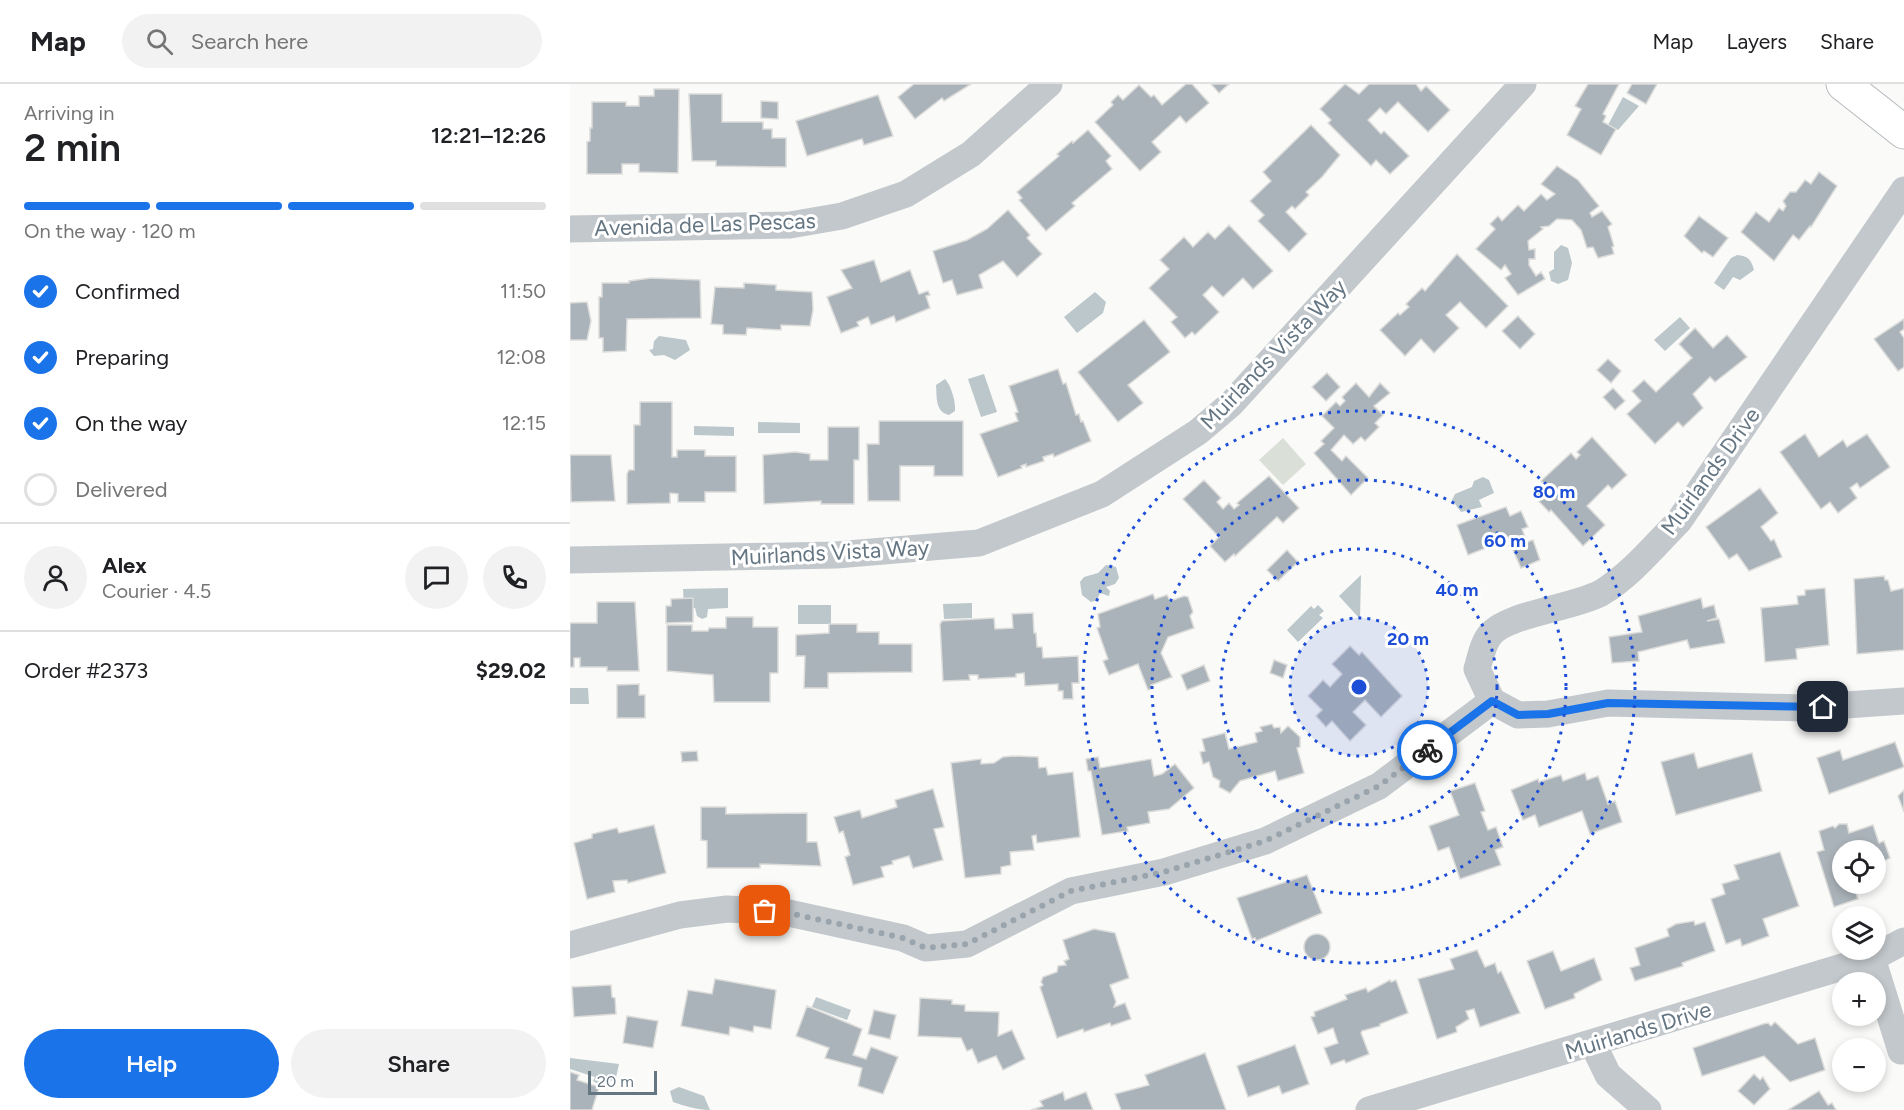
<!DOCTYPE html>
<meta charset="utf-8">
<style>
body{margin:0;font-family:Figtree,sans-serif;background:#f2f2f2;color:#202124;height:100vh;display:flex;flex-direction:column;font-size:22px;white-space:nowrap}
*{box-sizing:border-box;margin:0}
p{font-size:20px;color:#757577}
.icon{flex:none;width:33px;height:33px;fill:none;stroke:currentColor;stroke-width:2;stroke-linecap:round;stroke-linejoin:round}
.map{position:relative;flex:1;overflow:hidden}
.panel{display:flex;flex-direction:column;background:#fff;width:570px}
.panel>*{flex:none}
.fabs{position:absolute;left:1262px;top:756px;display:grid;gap:12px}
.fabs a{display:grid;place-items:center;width:54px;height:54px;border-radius:50%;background:#fff;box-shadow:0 3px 9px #0003;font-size:30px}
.scale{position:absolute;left:18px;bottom:15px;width:69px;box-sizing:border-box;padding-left:6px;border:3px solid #657683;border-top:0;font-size:16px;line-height:21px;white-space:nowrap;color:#657683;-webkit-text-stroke:4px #fff;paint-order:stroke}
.pin{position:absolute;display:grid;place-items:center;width:51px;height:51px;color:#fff;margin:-26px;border-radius:12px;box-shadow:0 3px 9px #0006}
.courier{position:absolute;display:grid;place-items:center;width:60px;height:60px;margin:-30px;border:4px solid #1a73e8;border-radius:50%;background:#fff;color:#222;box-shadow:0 2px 8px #0007}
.headline em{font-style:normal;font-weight:600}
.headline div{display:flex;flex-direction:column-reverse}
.headline{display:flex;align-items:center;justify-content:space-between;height:102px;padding:0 24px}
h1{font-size:39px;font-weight:600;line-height:45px}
.bar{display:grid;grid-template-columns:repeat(4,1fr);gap:9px 6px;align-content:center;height:72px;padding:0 24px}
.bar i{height:8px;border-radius:4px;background:#e0e0e0}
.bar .selected{background:#1a73e8}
.bar p{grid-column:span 4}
.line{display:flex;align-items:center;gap:15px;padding:0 24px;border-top:2px solid #e0e0e0}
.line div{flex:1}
.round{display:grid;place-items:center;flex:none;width:63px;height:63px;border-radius:32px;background:#f2f2f2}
ol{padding:0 24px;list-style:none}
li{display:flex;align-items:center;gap:18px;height:66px}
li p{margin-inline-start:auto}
li .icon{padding:6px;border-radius:50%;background:#1a73e8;color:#fff;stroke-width:4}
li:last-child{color:#757577}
li i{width:33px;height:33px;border:3px solid #e0e0e0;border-radius:50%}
.cta{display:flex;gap:12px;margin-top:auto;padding:12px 24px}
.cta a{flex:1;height:69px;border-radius:36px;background:#1a73e8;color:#fff;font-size:24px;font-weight:600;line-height:69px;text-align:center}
.cta a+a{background:#f2f2f2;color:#202124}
header{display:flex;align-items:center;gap:36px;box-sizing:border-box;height:84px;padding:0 30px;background:#fff;border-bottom:2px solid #e0e0e0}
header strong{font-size:28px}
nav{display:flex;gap:33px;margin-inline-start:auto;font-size:21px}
.search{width:420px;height:54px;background:#f2f2f2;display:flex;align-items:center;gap:15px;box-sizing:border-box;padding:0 21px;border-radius:33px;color:#757577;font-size:22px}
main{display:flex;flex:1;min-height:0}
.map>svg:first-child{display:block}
.pitch{fill:#dadfd7}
.water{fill:#bbc7cb}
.building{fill:#aab3b9;stroke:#dcdcda;stroke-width:1.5}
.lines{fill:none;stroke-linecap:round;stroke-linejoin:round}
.major-casing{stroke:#b5babe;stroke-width:35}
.minor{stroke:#c3c8cc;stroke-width:27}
.major{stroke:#fff;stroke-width:33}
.done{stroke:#99a4ac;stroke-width:6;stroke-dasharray:0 10.8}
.route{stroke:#1a73e8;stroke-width:8}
.ring{fill:none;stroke:#1d4ed8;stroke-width:3;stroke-dasharray:3 6}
.labels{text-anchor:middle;stroke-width:6;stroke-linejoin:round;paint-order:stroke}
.street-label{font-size:22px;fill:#657683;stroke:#fff}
.centre{fill:#1d4ed8;stroke:#fff;stroke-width:3}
.ring-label{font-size:18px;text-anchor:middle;font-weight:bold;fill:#1d4ed8;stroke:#fff;stroke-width:6;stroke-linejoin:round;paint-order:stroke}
</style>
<header>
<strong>Map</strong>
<div class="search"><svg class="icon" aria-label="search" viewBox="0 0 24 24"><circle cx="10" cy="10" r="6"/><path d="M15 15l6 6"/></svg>Search here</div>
<nav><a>Map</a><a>Layers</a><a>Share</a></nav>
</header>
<main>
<section class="panel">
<div class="headline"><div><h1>2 min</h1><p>Arriving in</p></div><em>12:21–12:26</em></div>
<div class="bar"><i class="selected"></i><i class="selected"></i><i class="selected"></i><i></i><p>On the way · 120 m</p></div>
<ol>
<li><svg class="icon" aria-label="check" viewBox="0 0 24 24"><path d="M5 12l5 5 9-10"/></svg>Confirmed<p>11:50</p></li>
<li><svg class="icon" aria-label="check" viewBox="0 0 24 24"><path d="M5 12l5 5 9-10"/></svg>Preparing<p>12:08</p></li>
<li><svg class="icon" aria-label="check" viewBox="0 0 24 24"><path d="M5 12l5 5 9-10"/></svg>On the way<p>12:15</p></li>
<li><i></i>Delivered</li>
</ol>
<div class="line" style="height:108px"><a class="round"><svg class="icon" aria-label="person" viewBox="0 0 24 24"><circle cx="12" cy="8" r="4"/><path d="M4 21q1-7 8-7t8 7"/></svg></a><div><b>Alex</b><p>Courier · 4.5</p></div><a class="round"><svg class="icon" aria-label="chat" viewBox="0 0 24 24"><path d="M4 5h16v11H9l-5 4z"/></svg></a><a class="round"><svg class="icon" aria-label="phone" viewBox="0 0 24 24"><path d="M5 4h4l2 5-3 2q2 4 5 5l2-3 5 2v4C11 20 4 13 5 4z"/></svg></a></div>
<div class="line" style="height:78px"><div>Order #2373</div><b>$29.02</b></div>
<div class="cta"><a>Help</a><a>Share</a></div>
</section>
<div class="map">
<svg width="1334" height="1026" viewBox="0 0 1334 1026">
<rect width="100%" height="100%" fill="#fafaf8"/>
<path class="pitch" d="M713 354 736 380 713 401 689 376Z"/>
<g class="water">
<path d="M1053 13 1069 22 1048 46 1038 41Z"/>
<path d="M991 161 998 164 1002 179 998 196 988 200 981 197 979 188 984 185V168Z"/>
<path d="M1167 171C1178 172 1181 175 1184 186L1170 196 1163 193 1154 206 1144 199 1161 174Z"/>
<path d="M525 208 536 218 533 229 507 249 494 233Z"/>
<path d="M1110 233 1120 244 1095 267 1084 256Z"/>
<path d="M89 252 116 256 120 266 105 276 94 271 84 272 79 266 83 265 84 257Z"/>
<path d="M414 290 427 328 411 333 398 295Z"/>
<path d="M375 295C381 301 386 318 385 327L379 331C365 328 367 313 366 301Z"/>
<path d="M188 338 230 339V349H188Z"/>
<path d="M124 342 164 343V352L124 351Z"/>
<path d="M913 393 919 396 924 409 909 416 912 423 891 428 882 416 885 410 902 403 904 397Z"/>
<path d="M536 481 546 483 549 494 545 500 536 503 540 507 539 512 530 509 527 516 521 518 512 511 510 498 514 493 528 489Z"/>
<path d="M791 491 790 535 769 512Z"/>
<path d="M158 504V524L138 525 137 533 132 535 127 532 125 524H114L113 505Z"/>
<path d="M402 519V534L374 535 373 520Z"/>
<rect x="228" y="521" width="33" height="19"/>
<path d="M748 521 754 527 749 531 753 534 728 558 717 546 741 522 744 525Z"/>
<path d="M0 604H18L19 620H0Z"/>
<path d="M246 913 281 926 277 936 242 923Z"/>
<path d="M0 974 49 980 45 998 40 996 37 1005 23 997 25 993 0 985Z"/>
<path d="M109 1003 134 1012 140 1026C127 1026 115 1022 103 1018L100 1007Z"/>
</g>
<g class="building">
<path d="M344 0H401L374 17 372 14 345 35 328 13Z"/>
<path d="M616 0H622L639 19 616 39 610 32 582 58 591 68 570 87 525 38 543 21 541 18 548 11 553 16 569 1 581 13 584 11 592 21Z"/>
<path d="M641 0H659L649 9Z"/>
<path d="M775 0 789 10 799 0H846L851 7 856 2 880 26 858 48 828 18 816 30 810 24 798 36 811 50 814 47 839 72 820 90 806 76 801 82 758 39 761 36 750 25Z"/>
<path d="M1018 0H1049L1033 30 1036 32 1033 38 1046 45 1031 71 997 51 1011 25 1005 22Z"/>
<path d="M1062 0H1087L1076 20 1057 9Z"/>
<path d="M84 5H109L108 89 69 88V80H52V90H17V58L20 57V44H22V18H56V22H69V12H84Z"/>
<path d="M119 10H152V38H193V45H202V54H216V83L146 82V77H122Z"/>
<path d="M308 11 323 52 294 61 292 55 237 72 226 37Z"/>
<path d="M191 17 208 18V35L191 34Z"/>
<path d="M741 41 770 71 752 93 736 108 739 111 725 125 722 122 716 128 737 150 719 168 688 137 694 131 680 117 701 97 693 88Z"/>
<path d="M518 46 541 72 536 77 542 85 502 119 505 122 476 147 449 116 452 114 447 108 489 72 487 70 502 57 503 59Z"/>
<path d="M987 82 1008 96 1029 122 1020 129 1022 133 1032 127 1042 140 1038 143 1044 162 1042 163 1044 170 1028 174 1023 163 1017 164 1011 146 1002 136 987 135 979 142 971 143 973 145 958 157 959 166 965 165V175H959V181L966 192 971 188 975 195 948 211 935 194 941 190 935 181 931 186 906 165 925 145 920 140 928 132 932 137 948 121 954 127 971 110 977 116 985 110 971 100Z"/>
<path d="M1249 88 1267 102 1241 143 1240 142 1229 156 1223 151 1204 177 1171 148 1186 128 1199 138 1209 124 1213 127 1216 122 1213 117 1220 108H1226L1235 96 1241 100Z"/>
<path d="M438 126 460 151 457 154 472 170 447 193 433 177 409 191 413 204 387 211 382 196 373 199 363 167 397 156 417 145Z"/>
<path d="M1129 132 1158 154 1143 173 1134 167 1132 169 1114 152Z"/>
<path d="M659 141 703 187 683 205 673 194 653 213 642 202 633 211 649 228 625 251 622 248 615 254 601 238 607 233 579 204 599 185 590 176 614 153 623 163 638 148 645 155Z"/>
<path d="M887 170 938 222 916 244 890 218 876 231 889 244 864 269 851 255 835 272 810 246 828 229 830 231 839 223 836 220 852 204 855 207Z"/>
<path d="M304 176 311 198 340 186 349 210 358 207 360 211 356 212 360 224 326 238 324 232 301 241 298 233 287 238 289 242 271 249 257 213 282 204 271 186Z"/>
<path d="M81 194 130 196 131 234 57 235 56 267 33 268V254H29V213H32V199H59V197Z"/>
<path d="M174 199 206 201V206L242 208 243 226 240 242 211 241V246L177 244 176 251 153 250V241L141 240 145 203 174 204Z"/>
<path d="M17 218 21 237 17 256H0V219Z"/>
<path d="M948 232 965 250 950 265 932 247Z"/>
<path d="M1334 235V245L1330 248 1334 254V283L1328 287 1304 255Z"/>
<path d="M574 236 600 268 558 301 573 319 548 338 508 288Z"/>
<path d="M1125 244 1143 264 1157 251 1177 273 1145 298 1140 293 1123 310 1133 324 1113 343 1108 338 1085 360 1057 330 1071 317 1062 307 1074 296 1086 308 1122 274 1109 260Z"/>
<path d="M1038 275 1051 287 1041 299 1027 286Z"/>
<path d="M488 285 493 300 496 299 506 331 509 330 511 338 513 337 521 357 484 373 483 370 473 373 474 377 456 383V380L451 382 452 384 428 393 410 350 448 337 445 329 448 328 439 302Z"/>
<path d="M757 289 770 303 756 317 742 303Z"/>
<path d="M786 299 799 313 810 299 820 309 804 322 813 331 805 339 809 343 795 357 791 353 783 360 774 351 761 366 772 377 776 372 798 394 781 411 744 369 754 360 751 357 764 344 752 332 766 318 770 322 775 317 772 313Z"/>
<path d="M1043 304 1055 317 1045 326 1033 313Z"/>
<path d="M70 318H102V373H107V366H135V372H166V408H135V418H108V410L100 409V419L57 420V390L59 386H64V341H70Z"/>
<path d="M309 337H393V392H364V382H330V417H298L297 360H309Z"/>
<path d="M258 343H289V376H284V420H251V417L194 420 193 371 225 368 240 370V376H258Z"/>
<path d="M1235 350 1249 373 1273 356 1277 363 1297 350 1320 383 1290 404 1287 399 1280 404 1287 414 1268 429 1260 418 1251 425 1210 368Z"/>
<path d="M1022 353 1057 391 1042 405 1038 401 1017 422 1035 441 1013 462 981 426 979 428 964 412 975 401 971 397 1001 369 1006 375 1010 371 1007 368Z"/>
<path d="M0 371H41L45 417 1 418Z"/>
<path d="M699 392 729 424 713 439 707 433 665 472 664 470 655 478 640 462 649 453 613 415 634 396 651 414 647 418 653 425 659 419 664 425 669 421 667 419Z"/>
<path d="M1190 404 1208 429 1191 443 1201 457 1204 455 1212 473 1179 487 1167 470 1159 475 1136 443Z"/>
<path d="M936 423 940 432 951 427 958 443 952 445 957 458 963 456 970 476 951 484 940 459 934 457 898 471 887 441Z"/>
<path d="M717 466 728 478 708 497 697 486Z"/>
<path d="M1314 492 1315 496H1318L1321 507 1334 504V566L1287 570 1284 495Z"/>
<path d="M1255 504 1259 561 1226 565 1227 575 1195 578 1191 524 1228 520 1227 512 1235 511V506Z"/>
<path d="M583 510 585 515 597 511 600 517 614 512 618 513 623 528 620 532 624 544 598 553 591 569 602 593 581 601 583 604 578 606 568 580 539 591 533 577 538 575 527 544 530 543 528 530Z"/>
<path d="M123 514V538L96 539V522H101V515Z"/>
<path d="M1131 514 1133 524 1144 521 1147 534 1137 537 1149 535 1155 559 1120 565 1117 556 1068 568 1069 577 1042 579 1039 553 1072 548 1068 532Z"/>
<path d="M27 518H65L69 587H37V583H10V574H4V583H0V539H27Z"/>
<path d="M463 529 464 549H466L467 563H472L473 574 508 572 509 599H502L503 615H493V607H488V600L455 602 454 589 446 590V593L408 595V591H399L400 596 373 597 370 540 372 537 424 534 425 545 443 544 442 530Z"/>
<path d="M156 533H183V543H208V589H200V618H144L143 591 97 587V541H122V547H138L139 544H156Z"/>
<path d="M259 540H287V548H309V560H342V588L258 589V604H234L235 572H226V551L259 549Z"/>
<path d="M780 562 789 571 792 568 832 612 811 633 795 616 783 628 796 641 780 657 762 637 756 643 746 632 752 626 738 612 753 596 760 603 772 590 762 580Z"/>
<path d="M704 576 717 581 713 594 700 589Z"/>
<path d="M634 581 640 597 617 606 611 591Z"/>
<path d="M69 600V611H75V634H47V601Z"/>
<path d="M702 640 704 644 710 643 711 649 718 642 730 653V663L727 664 734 689 708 697 705 687 670 697 660 709 649 703 650 697 643 693 639 678 633 680 630 668 635 667 632 655 655 649 659 665 687 658 685 649 692 647 690 643Z"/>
<path d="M1325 658 1334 683 1259 710 1247 674 1270 666 1273 676Z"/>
<path d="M127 667 128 677 112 678 111 668Z"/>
<path d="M1124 669 1128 684 1182 669 1192 707 1106 731 1091 678Z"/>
<path d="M443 672 468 673 469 684 476 683 478 691 503 688 510 753 467 759 466 751 462 752 464 766 440 768 441 781 431 783V790L395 794 381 679 411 675V680L424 679 433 673Z"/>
<path d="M528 673 530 684 581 675 584 692 592 690 605 680 624 704 599 725 578 728 580 739 557 743 558 747 532 751 521 687H518L516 675Z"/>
<path d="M1015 689 1017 696 1028 692 1038 720 1045 717 1052 738 1020 750 1012 727 969 743 965 731 953 736 941 706 968 695 969 698 991 691 993 697Z"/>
<path d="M905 699 915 727 911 728 918 746 926 743 933 763 925 766 931 781 890 795 879 763 868 767 859 742 889 731 880 707Z"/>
<path d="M363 705 374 743 364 745 373 776 343 784 339 772 322 777 323 780 311 783 314 793 283 801 275 773 280 771 273 747 269 749 264 733 290 726 292 734 327 723 325 716Z"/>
<path d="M1334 706V728L1328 712Z"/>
<path d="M131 723H156V730L237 729V758H247L251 782 190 780V784H137V757L131 756Z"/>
<path d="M1269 740H1277L1279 749 1303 741 1309 759 1314 757 1320 774 1308 780 1305 786V766H1272V800H1283L1288 815 1264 823 1247 768 1254 766 1249 747 1263 742 1265 744Z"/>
<path d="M84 741 96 789 58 799 57 796 43 797 45 808 17 815 4 759 22 754V750L47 744 49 749Z"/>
<path d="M1210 768 1229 822 1193 835 1199 852 1172 862 1170 855 1156 860 1141 815 1155 810 1152 800 1169 795 1164 781Z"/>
<path d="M737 791 752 829 686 857 685 854 682 855 667 814Z"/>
<path d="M1124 837 1125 841 1135 838 1145 867 1112 879 1113 882 1065 897 1060 884 1070 881 1065 864 1099 852 1097 845 1106 840Z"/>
<path d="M524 845 545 849 559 894 540 901 546 918 544 923 555 919 561 935 541 942 540 939 514 948 513 945 487 954 470 903 473 901 471 898 473 893 487 888 488 882 496 881 494 877 499 875 493 856Z"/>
<circle cx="747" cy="863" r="13"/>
<path d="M907 866 915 883 925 879 928 889 931 887 950 929 910 943 904 925 896 927 899 935 886 943 887 948 867 955 848 895 884 885 880 875Z"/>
<path d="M983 867 991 887 1024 874 1032 896 1004 910 1005 914 975 925 957 877Z"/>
<path d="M145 895 206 906 201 945 184 942 183 948 160 943 159 951 111 942 118 906 142 910Z"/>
<path d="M820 896 821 898 826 896 838 929 810 940V942L792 947 791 949 799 970 776 979 774 976 761 981 754 964 768 959 763 944 748 950 741 933 745 932 744 928 777 915 775 911 796 904 798 908Z"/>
<path d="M41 901 42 913 45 914 46 930 4 933 2 903Z"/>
<path d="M350 914 382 916V920L395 921V927L429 928 428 952 442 946 455 975 433 986 426 972 408 979 402 965 397 967 391 954 348 952Z"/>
<path d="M237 922 292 945 283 971 296 975 301 963 328 973 313 1010 288 1002 292 984 255 974 259 964 226 952Z"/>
<path d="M304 926 326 931 320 955 298 950Z"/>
<path d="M57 932 88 937 83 964 53 959Z"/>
<path d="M1205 938 1228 960 1245 954 1255 986 1220 998 1194 972 1132 992 1123 964 1193 940 1198 939 1201 942Z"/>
<path d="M725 961 739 1000 712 1010 709 1002 678 1013 667 982Z"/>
<path d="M635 969 656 1026H551L545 1010 579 1001 575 991Z"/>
<path d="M0 988 9 991 7 996 29 1003 22 1026H0Z"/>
<path d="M1184 990 1190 996 1193 993 1200 1005 1184 1021 1168 1007Z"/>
<path d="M1249 1007 1258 1021 1262 1019 1266 1026H1218Z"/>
<path d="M493 1008 495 1016 516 1008 523 1026H461L473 1022 470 1017Z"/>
</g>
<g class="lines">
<g class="major-casing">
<path id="major" d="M1273 0 1334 48"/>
</g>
<g class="minor">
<path d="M1334 106 1109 437C1085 461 1061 491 1031 509 1003 524 936 530 920 551 913 559 910 575 907 585L922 617 948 631 978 630 1038 619 1233 624 1334 617"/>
<path d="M0 145 220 141 272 132 336 110 401 70 479 0"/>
<path d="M0 476 266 471 409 459 532 410 628 348 661 320 953 0"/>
<path d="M0 861 110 831 157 825 214 828 333 854 356 864 397 860 501 807 594 788 695 757 809 702 922 617"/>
<path d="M1302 874 1331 967"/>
<path d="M1023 960 1038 991 1078 1026"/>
<path d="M799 1026 1302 874 1334 857"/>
</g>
<use href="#major" class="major"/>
</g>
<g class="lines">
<path class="done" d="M195 827 214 828 333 854 356 864 397 860 501 807 594 788 695 757 809 702 857 666"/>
<path class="route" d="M857 666 922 617 948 631 978 630 1038 619 1253 623"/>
</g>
<circle cx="789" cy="603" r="69" fill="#1d4ed8" fill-opacity=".12"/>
<g class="ring">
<circle cx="789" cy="603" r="69"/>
<circle cx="789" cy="603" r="138"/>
<circle cx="789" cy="603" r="207"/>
<circle cx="789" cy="603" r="276"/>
</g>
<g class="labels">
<g class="street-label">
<text transform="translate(135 140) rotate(-2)" y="8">Avenida de Las Pescas</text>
<text transform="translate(703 270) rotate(-46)" y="8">Muirlands Vista Way</text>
<text transform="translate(1140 387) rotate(-54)" y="8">Muirlands Drive</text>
<text transform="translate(260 468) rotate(-3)" y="8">Muirlands Vista Way</text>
<text transform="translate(1068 946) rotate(-17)" y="8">Muirlands Drive</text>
</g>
</g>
<circle cx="789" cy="603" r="9" class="centre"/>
<g class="ring-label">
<text x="984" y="414">80 m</text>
<text x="935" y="463">60 m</text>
<text x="887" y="512">40 m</text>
<text x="838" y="561">20 m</text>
</g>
</svg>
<div class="fabs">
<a><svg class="icon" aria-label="locate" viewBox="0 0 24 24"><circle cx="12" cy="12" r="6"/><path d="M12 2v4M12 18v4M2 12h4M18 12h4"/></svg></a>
<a><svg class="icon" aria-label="layers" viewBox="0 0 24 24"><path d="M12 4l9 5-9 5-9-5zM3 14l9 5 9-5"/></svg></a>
<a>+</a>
<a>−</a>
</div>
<div class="scale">20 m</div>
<div class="pin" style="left:195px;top:827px;background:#ea580c"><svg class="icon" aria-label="bag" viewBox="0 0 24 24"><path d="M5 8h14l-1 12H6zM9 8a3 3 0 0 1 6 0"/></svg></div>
<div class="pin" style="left:1253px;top:623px;background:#1f2937"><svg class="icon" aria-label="home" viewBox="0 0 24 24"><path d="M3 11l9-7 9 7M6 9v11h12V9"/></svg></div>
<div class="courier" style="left:857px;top:666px"><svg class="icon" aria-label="bike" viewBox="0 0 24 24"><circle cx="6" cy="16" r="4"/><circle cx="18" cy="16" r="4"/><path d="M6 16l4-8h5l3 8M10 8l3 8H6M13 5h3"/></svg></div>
</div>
</main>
